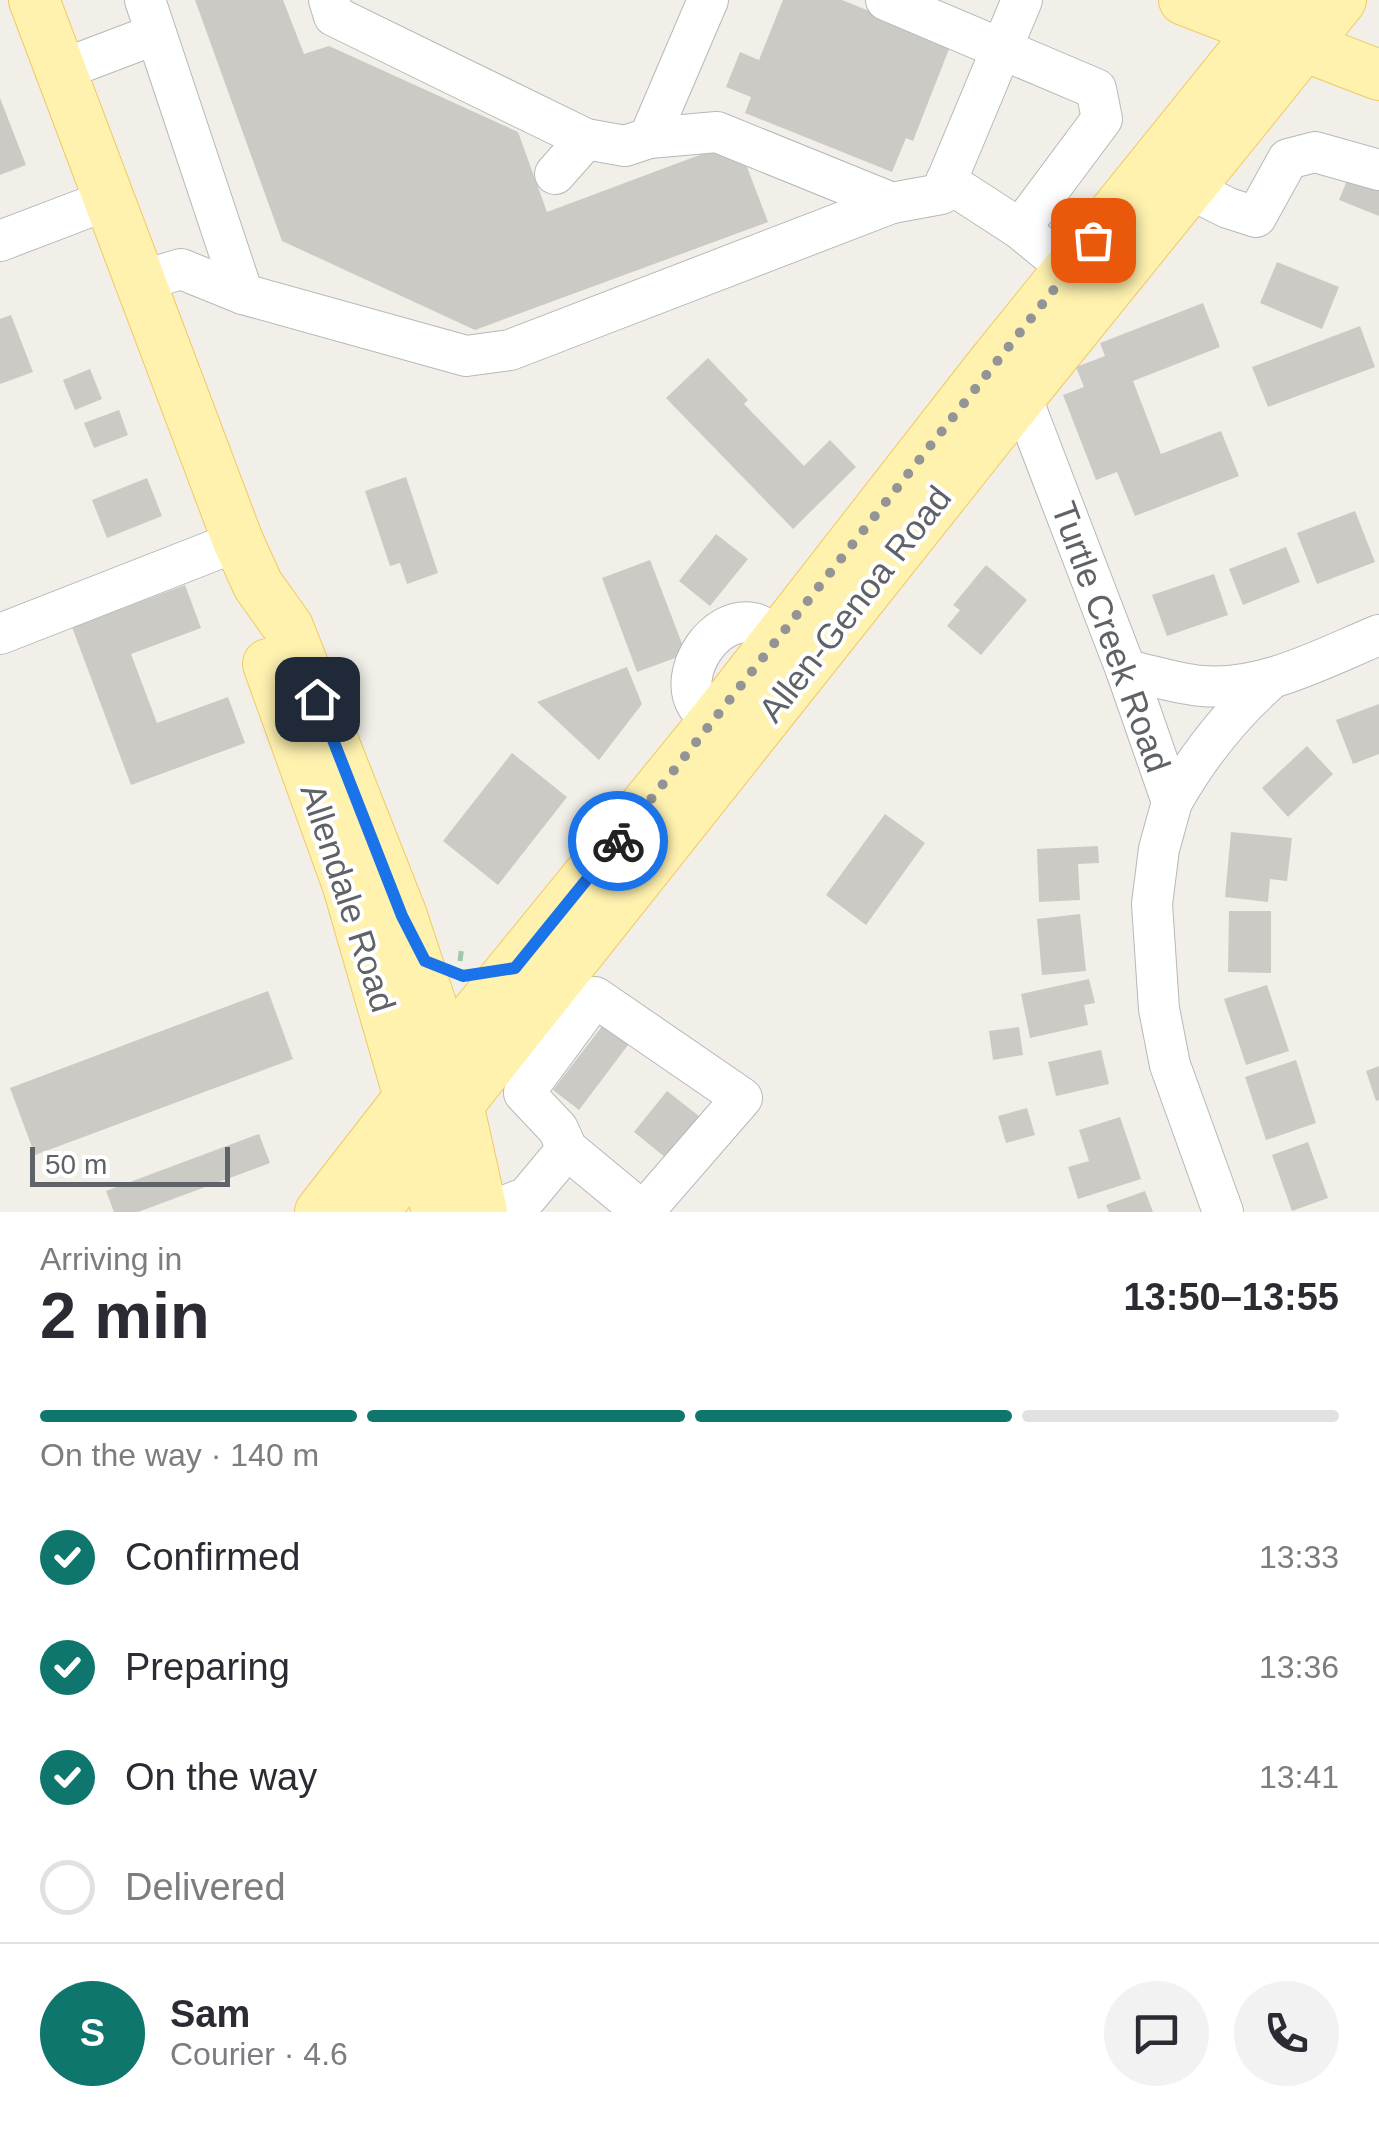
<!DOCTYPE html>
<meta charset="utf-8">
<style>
body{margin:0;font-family:Helvetica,sans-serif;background:#f2f2f3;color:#2b2b33;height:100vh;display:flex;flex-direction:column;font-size:38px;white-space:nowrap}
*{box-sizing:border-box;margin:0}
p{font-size:32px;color:#7c7c81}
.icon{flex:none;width:55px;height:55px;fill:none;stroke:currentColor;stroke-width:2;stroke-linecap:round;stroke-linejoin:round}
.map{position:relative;height:1212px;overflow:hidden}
.panel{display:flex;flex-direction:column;background:#fff;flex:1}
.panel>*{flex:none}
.scale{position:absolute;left:30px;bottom:25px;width:200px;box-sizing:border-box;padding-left:10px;border:5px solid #5f6368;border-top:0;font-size:28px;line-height:35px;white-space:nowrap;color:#5f6368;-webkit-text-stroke:8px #fff;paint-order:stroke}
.pin{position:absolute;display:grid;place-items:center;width:85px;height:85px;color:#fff;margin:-42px;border-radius:20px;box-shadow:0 5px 15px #0006}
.courier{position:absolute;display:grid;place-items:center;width:100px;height:100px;margin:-50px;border:8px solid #1a73e8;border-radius:50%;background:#fff;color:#222;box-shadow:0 2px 12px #0007}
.head em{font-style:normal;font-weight:700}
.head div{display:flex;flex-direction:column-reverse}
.head{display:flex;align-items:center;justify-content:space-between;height:170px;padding:0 40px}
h1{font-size:65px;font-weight:700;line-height:75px}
.bar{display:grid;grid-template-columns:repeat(4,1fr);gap:15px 10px;align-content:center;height:120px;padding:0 40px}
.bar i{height:12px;border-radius:8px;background:#e1e1e2}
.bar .on{background:#0f766e}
.bar p{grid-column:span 4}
.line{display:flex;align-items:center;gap:25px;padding:0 40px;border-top:2px solid #e1e1e2}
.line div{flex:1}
.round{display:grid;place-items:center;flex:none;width:105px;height:105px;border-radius:52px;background:#f2f2f3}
ol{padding:0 40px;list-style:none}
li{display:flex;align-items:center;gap:30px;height:110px}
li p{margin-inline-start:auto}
li .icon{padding:10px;border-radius:50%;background:#0f766e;color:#fff;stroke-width:4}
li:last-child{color:#7c7c81}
li i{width:55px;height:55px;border:5px solid #e1e1e2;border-radius:50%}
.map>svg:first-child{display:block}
.building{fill:#cccac5}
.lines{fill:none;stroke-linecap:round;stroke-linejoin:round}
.minor-casing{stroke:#b5b8bc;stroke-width:42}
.major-casing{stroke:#f2c960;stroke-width:52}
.path{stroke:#9cc7a9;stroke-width:5;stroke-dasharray:10 5;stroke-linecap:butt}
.minor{stroke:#fff;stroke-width:40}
.major{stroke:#fff2af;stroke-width:50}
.done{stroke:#929495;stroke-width:10;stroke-dasharray:0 18}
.route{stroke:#1a73e8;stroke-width:12}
.labels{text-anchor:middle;stroke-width:8;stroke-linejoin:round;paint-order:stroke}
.street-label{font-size:35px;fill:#5f6368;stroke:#fff}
</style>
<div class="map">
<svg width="1379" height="1212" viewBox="0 0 1379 1212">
<rect width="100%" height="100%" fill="#f1efe8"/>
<g class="building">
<path d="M195 0H283L304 54 329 46 518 132 547 212 737 141 768 222 475 330 282 241Z"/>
<path d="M783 0H842L951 44 913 141 906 138 892 172 745 113 751 97 726 87 740 52 759 60Z"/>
<path d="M0 98 26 165 0 175Z"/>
<path d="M1348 178 1379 190V216L1339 200Z"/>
<path d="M1277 262 1339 287 1322 329 1260 303Z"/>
<path d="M1203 303 1220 347 1133 381 1161 454 1221 431 1239 476 1135 516 1117 472 1096 480 1063 395 1084 387 1076 367 1105 356 1100 343Z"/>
<path d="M11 315 33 372 0 384V319Z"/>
<path d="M1360 326 1375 367 1268 407 1252 367Z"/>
<path d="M708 358 748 400 744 404 804 466 830 440 856 467 793 529 666 398Z"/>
<path d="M90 369 102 399 75 410 63 380Z"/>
<path d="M119 410 128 435 94 448 84 423Z"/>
<path d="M406 477 438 573 407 584 400 563 390 566 365 491Z"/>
<path d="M147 478 162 516 107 538 92 500Z"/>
<path d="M1355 511 1375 562 1317 584 1297 533Z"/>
<path d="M716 534 748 559 710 606 679 581Z"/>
<path d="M1286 547 1300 582 1243 605 1229 569Z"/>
<path d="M650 560 686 654 637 672 602 578Z"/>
<path d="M986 565 1027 600 981 655 947 626 960 610 953 605Z"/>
<path d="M1214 574 1228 615 1167 636 1152 595Z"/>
<path d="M185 585 201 628 131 654 157 723 228 697 245 743 131 785 72 627Z"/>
<path d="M627 667 642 704 599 760 537 702Z"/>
<path d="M1379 704V754L1353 764 1336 720Z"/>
<path d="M1307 746 1333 774 1288 817 1262 788Z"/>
<path d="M512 753 567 797 498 885 443 841Z"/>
<path d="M885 814 925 843 866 925 826 895Z"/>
<path d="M1231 832 1292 838 1287 881 1270 879 1268 902 1225 897Z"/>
<path d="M1098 846 1099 863 1078 864 1080 900 1039 902 1037 849Z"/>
<path d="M1229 911H1271V973L1228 972Z"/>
<path d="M1080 914 1086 971 1042 975 1037 919Z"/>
<path d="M1089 979 1095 1003 1084 1005 1088 1025 1030 1038 1021 994Z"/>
<path d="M1267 985 1289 1051 1246 1065 1224 999Z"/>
<path d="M268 991 293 1059 35 1155 10 1088Z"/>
<path d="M606 1021 631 1041 579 1110 553 1090Z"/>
<path d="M1019 1027 1023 1055 993 1060 989 1031Z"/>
<path d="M1101 1050 1109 1084 1056 1096 1048 1062Z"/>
<path d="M1296 1060 1316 1123 1266 1140 1245 1077Z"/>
<path d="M1379 1066V1100L1376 1101 1366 1071Z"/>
<path d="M667 1091 704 1120 671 1162 634 1132Z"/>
<path d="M1027 1108 1035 1135 1006 1143 998 1116Z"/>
<path d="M1120 1117 1141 1179 1078 1199 1068 1167 1089 1161 1079 1130Z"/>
<path d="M259 1134 270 1163 138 1212H114L106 1191Z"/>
<path d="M1308 1142 1328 1198 1292 1211 1272 1155Z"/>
<path d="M1145 1191 1153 1212H1109L1106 1205Z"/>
</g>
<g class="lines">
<g class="minor-casing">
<g id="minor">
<path d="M145 0 243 294"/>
<path d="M329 0 334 16 586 139 625 146 649 138 717 132 892 203 941 194 1022 0"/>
<path d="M886 0 1096 89 1102 119 1020 229"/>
<path d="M61 70 156 34"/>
<path d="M649 138 708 0"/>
<path d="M555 174 586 139"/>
<path d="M946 181 1020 229 1069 269"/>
<path d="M1188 188 1228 208 1256 217 1288 159 1315 152 1379 170"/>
<path d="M0 241 110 199"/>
<path d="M141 281 181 269 243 294 466 356 510 350 892 203"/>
<path d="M1002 380 1021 396 1126 670 1172 802 1159 849 1152 904 1159 1009 1170 1065 1223 1212"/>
<path d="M0 634 238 541"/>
<path d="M1126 670C1151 675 1177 684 1202 686 1264 691 1323 658 1379 635"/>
<path d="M714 721C709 716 701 711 697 705 677 672 715 615 753 623 763 625 771 633 779 639"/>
<path d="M1172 802C1199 754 1230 715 1271 679"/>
<path d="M595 997 742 1098 643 1212 567 1149 558 1129 524 1093Z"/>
<path d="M489 1212 527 1197 567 1149"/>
</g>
</g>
<g class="major-casing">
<g id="major">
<path d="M34 0 238 541 258 585 288 627 402 916 446 1050 482 1212"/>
<path d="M1184 0 1379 75"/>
<path d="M268 664 348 886 409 1097 437 1212"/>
<path d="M320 1212 446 1050 714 721 989 368 1286 0"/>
<path d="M373 1212 1021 396 1341 0"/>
</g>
</g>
<path class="path" d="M460 961 462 946"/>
<use href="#minor" class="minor"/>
<use href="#major" class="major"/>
</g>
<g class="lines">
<path class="done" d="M618 841 1093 240"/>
<path class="route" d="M317 699 402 916 425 961 463 976 515 968 618 841"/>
</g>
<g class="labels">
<g class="street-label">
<text transform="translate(855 604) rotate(-52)" y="12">Allen-Genoa Road</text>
<text transform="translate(1111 637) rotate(70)" y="12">Turtle Creek Road</text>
<text transform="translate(348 898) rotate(72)" y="12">Allendale Road</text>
</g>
</g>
</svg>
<div class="scale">50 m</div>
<div class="pin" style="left:1093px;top:240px;background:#ea580c"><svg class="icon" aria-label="bag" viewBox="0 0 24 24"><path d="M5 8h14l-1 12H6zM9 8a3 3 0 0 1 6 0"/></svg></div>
<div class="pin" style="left:317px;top:699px;background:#1f2937"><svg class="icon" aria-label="home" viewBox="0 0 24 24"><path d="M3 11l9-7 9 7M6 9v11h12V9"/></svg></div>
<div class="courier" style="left:618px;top:841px"><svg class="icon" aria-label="bike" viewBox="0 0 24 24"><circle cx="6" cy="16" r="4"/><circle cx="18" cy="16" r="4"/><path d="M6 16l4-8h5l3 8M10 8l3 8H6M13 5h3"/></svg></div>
</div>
<section class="panel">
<div class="head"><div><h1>2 min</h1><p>Arriving in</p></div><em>13:50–13:55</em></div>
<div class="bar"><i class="on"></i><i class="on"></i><i class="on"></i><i></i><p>On the way · 140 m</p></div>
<ol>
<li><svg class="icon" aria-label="check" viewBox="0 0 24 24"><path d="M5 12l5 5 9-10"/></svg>Confirmed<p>13:33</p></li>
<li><svg class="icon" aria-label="check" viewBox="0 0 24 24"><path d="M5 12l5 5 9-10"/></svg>Preparing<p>13:36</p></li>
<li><svg class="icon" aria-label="check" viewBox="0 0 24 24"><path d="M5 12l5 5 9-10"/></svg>On the way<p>13:41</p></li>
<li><i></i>Delivered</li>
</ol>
<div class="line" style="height:180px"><b class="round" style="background:#0f766e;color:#fff">S</b><div><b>Sam</b><p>Courier · 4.6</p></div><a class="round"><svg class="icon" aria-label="chat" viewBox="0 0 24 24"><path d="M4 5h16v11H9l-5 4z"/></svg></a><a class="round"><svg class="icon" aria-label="phone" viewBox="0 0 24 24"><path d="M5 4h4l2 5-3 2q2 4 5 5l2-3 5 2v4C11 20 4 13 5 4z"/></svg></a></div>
</section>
